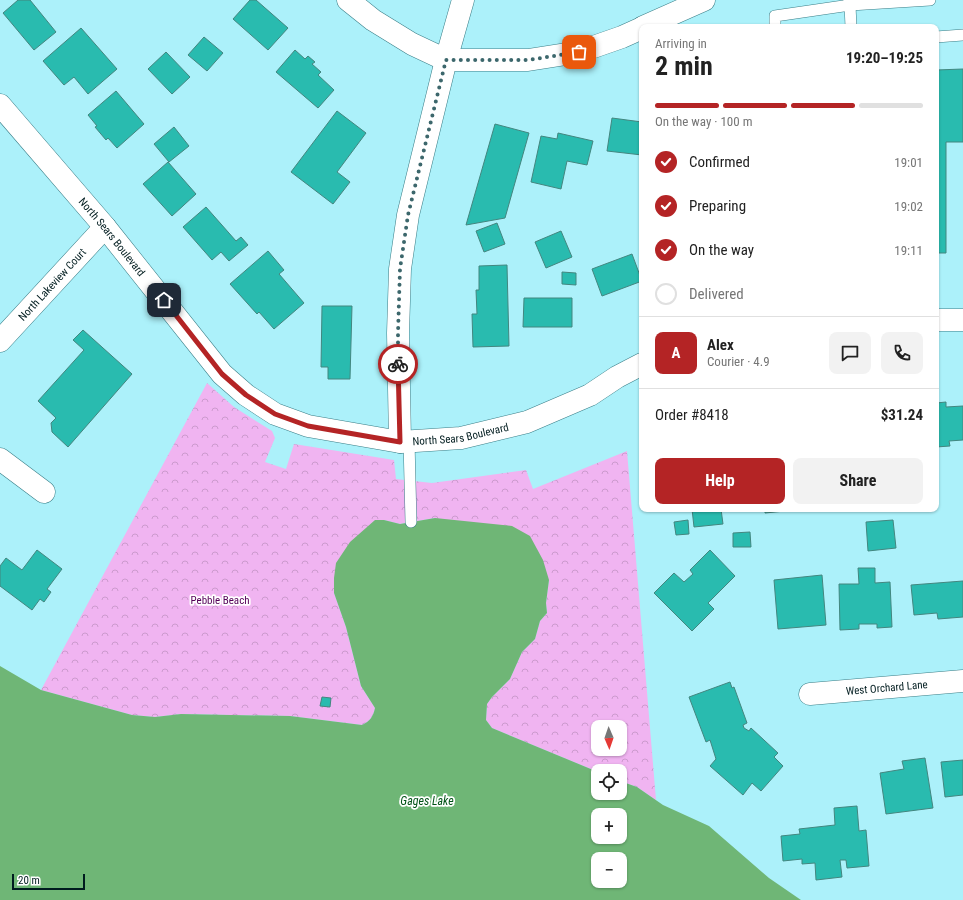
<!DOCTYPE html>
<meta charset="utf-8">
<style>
body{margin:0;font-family:"Roboto Condensed",sans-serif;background:#f2f2f2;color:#222;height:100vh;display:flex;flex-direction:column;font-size:15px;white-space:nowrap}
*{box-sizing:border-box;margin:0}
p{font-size:13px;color:#767676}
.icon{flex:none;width:22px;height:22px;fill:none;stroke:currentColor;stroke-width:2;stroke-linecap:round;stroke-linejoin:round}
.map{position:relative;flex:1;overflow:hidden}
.details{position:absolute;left:639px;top:24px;width:300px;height:488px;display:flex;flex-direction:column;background:#fff;border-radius:8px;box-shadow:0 1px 3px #0004}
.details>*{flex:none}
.needle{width:26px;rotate:178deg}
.controls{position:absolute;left:591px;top:720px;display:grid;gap:8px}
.controls a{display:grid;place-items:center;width:36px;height:36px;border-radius:8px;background:#fff;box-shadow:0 1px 3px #0004;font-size:20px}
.scale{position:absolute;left:12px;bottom:10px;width:73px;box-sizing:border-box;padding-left:4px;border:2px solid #001c1f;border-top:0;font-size:11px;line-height:14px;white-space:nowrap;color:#001c1f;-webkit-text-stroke:3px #fff;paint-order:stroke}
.pin{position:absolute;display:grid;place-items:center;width:34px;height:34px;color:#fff;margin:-17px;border-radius:8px;box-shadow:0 2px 6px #0006}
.courier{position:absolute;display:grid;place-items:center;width:40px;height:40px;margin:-20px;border:3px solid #b42425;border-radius:50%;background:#fff;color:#222;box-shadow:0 1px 5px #0007}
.head em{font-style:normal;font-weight:700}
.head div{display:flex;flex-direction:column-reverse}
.head{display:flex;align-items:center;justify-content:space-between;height:68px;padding:0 16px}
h1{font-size:26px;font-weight:700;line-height:30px}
.bar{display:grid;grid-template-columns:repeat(4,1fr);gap:6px 4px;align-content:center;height:48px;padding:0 16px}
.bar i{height:5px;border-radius:3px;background:#e0e0e0}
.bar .current{background:#b42425}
.bar p{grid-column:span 4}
.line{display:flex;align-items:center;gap:10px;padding:0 16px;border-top:1px solid #e0e0e0}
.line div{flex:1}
.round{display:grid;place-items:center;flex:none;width:42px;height:42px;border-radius:8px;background:#f2f2f2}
ol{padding:0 16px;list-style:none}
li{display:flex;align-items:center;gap:12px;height:44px}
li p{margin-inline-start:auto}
li .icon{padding:4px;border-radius:50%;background:#b42425;color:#fff;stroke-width:4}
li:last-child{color:#767676}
li i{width:22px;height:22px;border:2px solid #e0e0e0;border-radius:50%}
.primary-button{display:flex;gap:8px;margin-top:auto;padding:8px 16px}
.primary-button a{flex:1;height:46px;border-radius:8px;background:#b42425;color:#fff;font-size:16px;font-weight:700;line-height:46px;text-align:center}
.primary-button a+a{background:#f2f2f2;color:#222}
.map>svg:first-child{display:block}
.park{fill:url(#park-crowns);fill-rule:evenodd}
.water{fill:#6fb676;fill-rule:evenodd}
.building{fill:#29bbaf;stroke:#43867f}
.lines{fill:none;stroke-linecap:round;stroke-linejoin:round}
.service-casing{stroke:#3a7e87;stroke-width:12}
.minor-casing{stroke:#3a7e87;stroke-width:23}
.service{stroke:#fff;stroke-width:11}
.minor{stroke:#fff;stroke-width:22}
.done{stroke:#3c676c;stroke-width:4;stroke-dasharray:0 7.2}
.route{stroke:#b42425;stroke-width:5}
.labels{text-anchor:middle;stroke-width:3.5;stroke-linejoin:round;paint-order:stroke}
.street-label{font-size:11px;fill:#001c1f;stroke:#fff}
.park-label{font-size:11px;fill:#540058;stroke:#fff}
.water-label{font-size:12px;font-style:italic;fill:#005316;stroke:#fff}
</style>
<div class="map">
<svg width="963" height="900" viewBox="0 0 963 900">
<defs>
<pattern id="park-crowns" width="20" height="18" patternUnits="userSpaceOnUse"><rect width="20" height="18" fill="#f0b4f1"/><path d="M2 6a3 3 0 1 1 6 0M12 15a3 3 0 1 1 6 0" fill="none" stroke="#cc9ace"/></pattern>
</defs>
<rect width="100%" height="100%" fill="#acf1fa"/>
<path class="park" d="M207 383 234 407 272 431 275 438 265 462 286 469 294 444 394 460 396 479 432 483 526 470 533 489 627 451 656 800 637 787 620 781V771H598V772L492 728 486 720 487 704 492 697 510 679 522 652 535 639 540 621 547 613 546 603 549 580 435 518 400 524 384 520 334 593 346 627 361 686 375 708C373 717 370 721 362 725L290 716 181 714 155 717 132 715 41 690ZM598 727H620V749H598Z"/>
<path class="water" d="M435 518 512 526 530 536 543 560 549 580 546 603 547 613 540 621 535 639 522 652 510 679 492 697 487 704 486 720 492 728 598 772V793H620V781L637 787 663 805 709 826 769 878 801 900H0V666L41 690 132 715 155 717 181 714 290 716 362 725C370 721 373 717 375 708L361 686 346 627 334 593V578L336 563 350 542 375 520H384L400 524ZM598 815H620V837H598ZM598 859H620V881H598Z"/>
<g class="building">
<path d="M18 0H30L56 32 34 50 3 13Z"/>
<path d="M250 0H256L288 28 268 50 233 19Z"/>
<path d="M81 28 117 69 88 94 74 77 64 85 43 61Z"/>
<path d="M204 37 223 53 207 71 188 55Z"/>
<path d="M295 50 305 59 308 56 315 62 312 64 321 72 318 75 334 90 318 108 276 72Z"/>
<path d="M166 52 190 77 172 94 148 69Z"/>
<path d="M963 69V142H946V253H937L936 259V70Z"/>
<path d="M116 91 144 124 117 148 108 138 106 140 95 127 97 126 88 115Z"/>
<path d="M337 111 366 133 337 172 350 182 333 204 291 172Z"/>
<path d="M612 118 642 122V155L607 151Z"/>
<path d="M495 124 529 133 505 218 466 225Z"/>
<path d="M174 127 189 146 169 162 154 144Z"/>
<path d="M558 133 593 141 587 165 567 161 561 189 531 182 541 136 557 139Z"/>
<path d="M168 162 196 194 172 216 143 184Z"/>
<path d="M206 207 236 241 241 237 248 245 229 261 221 252 212 260 183 227Z"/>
<path d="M497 223 505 244 484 252 476 231Z"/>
<path d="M561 231 572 257 546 268 535 242Z"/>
<path d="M268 251 284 270 279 274 304 303 274 329 259 312 257 314 230 284Z"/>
<path d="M632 254 642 281 602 296 592 269Z"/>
<path d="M507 265 509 346 473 347 472 314H477L476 290H479V266Z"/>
<path d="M562 272 576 273V285L562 284Z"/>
<path d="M524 298H572V327H523Z"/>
<path d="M322 306H352L350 379H328V367H321Z"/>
<path d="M83 330 132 374 68 447 52 432 51 423 56 418 38 401 84 350 73 340Z"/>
<path d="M946 402V407L963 406V440L949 441 950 446 936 447V403Z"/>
<path d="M692 509H721L723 524 694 527Z"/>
<path d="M765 509H784L785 511 765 513Z"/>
<path d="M688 520 689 534 676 535 674 522Z"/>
<path d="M893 520 896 548 868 551 866 522Z"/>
<path d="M750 532 751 547H733V533Z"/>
<path d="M37 550 62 569 47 589 51 592 44 602 40 599 32 610 0 586V566L6 558 22 570Z"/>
<path d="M710 550 735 576 708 603 714 609 692 631 654 593 674 573 684 582 693 574 690 570Z"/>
<path d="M858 568H875V583L890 582 892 627 877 628V624H859V629L840 630 839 584H859Z"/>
<path d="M822 575 826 625 778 629 774 580Z"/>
<path d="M963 581V617L938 619 937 613 914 615 911 585Z"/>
<path d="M730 682 732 688 734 687 747 723 743 725 744 728 749 731 751 728 778 753 774 757 783 766 761 791 752 783 743 795 710 766 716 759 710 740 706 742 689 697Z"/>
<path d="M322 697 331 698 330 707 320 706Z"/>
<path d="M925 758 933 808 886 814 880 773 904 769 902 761Z"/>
<path d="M963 760V795L945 797 941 762Z"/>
<path d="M857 806 859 831 866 830 869 866 847 868 846 860H840L842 877 816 880 815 863 802 864V859L783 861 781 836 800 834 799 829 835 825 834 808Z"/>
</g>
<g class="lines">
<g class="service-casing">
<g id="service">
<path d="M849 0 850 5 930 0"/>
<path d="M775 27V16L850 5 851 27"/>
<path d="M936 37 963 35"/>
<path d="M409 441 411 522"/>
</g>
</g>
<g class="minor-casing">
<g id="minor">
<path d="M348 0 373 20 412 44 446 60H528L579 52 622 37 642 28"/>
<path d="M643 27 704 0"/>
<path id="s1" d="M0 105 105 227 222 374 246 395 275 414 308 426 400 442 461 438 527 422 590 395 617 377 642 364"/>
<path d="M936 320H963"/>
<path id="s2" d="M0 341 105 227"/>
<path d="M400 442 398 333 400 269 408 215 446 60 463 0"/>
<path d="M0 459 44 492"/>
<path id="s3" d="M810 694 963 681"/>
</g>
</g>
<use href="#service" class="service"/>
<use href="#minor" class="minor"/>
</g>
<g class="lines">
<path class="done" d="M398 364V333L400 269 408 215 446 60H528L579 52"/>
<path class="route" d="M164 300 222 374 246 395 275 414 308 426 400 442 398 364"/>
</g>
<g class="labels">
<g class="street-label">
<text dy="4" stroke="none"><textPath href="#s1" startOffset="173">North Sears Boulevard</textPath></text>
<text dy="4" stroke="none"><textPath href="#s2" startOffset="77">North Lakeview Court</textPath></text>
<text dy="4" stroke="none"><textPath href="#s1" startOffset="605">North Sears Boulevard</textPath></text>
<text dy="4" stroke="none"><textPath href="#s3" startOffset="77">West Orchard Lane</textPath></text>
</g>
<g class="park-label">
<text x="220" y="604">Pebble Beach</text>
</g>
<g class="water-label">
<text x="427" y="805">Gages Lake</text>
</g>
</g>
</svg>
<div class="controls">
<a><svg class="needle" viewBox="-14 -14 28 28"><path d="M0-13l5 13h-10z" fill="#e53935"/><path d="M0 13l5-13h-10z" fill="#767676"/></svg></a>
<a><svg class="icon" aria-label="locate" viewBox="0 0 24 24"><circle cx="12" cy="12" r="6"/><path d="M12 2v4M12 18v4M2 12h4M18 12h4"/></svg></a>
<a>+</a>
<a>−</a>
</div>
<div class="scale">20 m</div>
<div class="pin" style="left:579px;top:52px;background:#ea580c"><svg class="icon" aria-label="bag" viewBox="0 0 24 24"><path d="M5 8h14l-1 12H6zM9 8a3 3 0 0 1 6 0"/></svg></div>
<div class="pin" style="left:164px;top:300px;background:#1f2937"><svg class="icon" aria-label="home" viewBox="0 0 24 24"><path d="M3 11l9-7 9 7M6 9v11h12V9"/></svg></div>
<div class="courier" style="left:398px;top:364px"><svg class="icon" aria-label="bike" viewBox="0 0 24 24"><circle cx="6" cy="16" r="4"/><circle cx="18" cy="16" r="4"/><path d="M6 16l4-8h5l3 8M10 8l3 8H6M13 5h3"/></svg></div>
<section class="details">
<div class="head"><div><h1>2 min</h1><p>Arriving in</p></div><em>19:20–19:25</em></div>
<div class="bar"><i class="current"></i><i class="current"></i><i class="current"></i><i></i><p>On the way · 100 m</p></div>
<ol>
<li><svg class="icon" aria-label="check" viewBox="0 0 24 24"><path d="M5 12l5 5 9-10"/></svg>Confirmed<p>19:01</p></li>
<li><svg class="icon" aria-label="check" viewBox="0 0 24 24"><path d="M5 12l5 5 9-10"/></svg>Preparing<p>19:02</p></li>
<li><svg class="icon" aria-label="check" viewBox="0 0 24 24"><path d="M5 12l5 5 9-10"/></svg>On the way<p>19:11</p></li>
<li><i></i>Delivered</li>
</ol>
<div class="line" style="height:72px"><b class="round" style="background:#b42425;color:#fff">A</b><div><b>Alex</b><p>Courier · 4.9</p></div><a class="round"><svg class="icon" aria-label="chat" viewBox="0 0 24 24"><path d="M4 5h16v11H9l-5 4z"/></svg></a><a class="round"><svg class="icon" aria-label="phone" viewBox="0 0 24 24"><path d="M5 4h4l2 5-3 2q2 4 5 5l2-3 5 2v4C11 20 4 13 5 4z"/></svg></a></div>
<div class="line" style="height:52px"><div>Order #8418</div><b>$31.24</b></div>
<div class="primary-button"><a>Help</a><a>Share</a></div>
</section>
</div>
